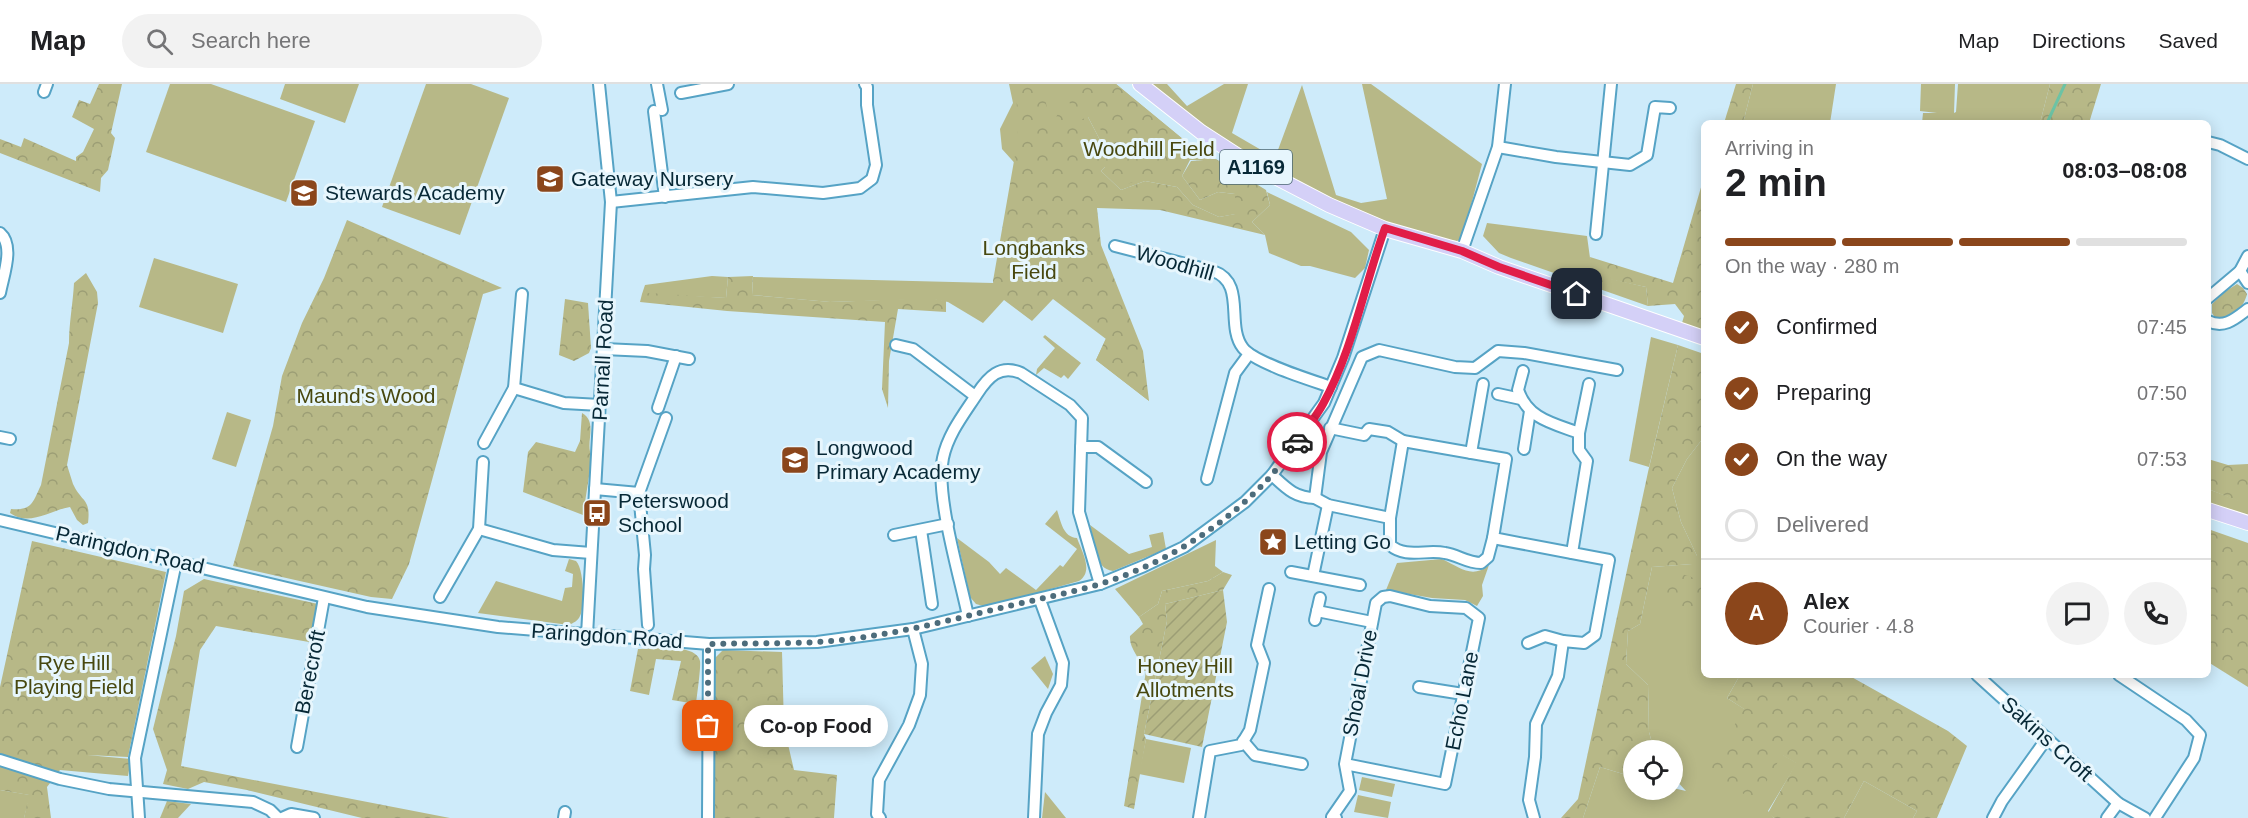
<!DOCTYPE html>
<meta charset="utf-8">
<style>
body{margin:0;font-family:Arial,sans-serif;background:#f2f2f2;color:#202124;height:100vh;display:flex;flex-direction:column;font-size:22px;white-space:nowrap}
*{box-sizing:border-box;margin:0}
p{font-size:20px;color:#757577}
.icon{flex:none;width:33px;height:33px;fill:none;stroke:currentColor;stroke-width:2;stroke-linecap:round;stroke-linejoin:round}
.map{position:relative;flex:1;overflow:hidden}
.panel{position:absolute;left:1701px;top:36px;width:510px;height:558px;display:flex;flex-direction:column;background:#fff;border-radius:9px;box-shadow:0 3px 15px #0003}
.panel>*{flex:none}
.tools{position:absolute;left:1623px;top:656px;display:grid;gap:12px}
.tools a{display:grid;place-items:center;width:60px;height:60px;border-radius:50%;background:#fff;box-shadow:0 3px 15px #0003;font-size:30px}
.pin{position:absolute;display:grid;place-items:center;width:51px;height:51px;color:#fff;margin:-26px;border-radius:12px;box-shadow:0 3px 9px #0006}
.courier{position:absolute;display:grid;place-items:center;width:60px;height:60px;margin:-30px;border:4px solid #e11d48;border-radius:50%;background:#fff;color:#222;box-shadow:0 2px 8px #0007}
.bubble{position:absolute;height:42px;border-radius:21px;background:#fff;box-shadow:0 3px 15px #0003;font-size:20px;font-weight:600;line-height:42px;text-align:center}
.headline em{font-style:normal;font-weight:600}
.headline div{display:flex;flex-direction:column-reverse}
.headline{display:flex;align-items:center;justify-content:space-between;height:102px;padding:0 24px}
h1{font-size:39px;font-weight:600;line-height:45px}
.bar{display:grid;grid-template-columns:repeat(4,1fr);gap:9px 6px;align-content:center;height:72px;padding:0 24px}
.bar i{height:8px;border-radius:4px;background:#e0e0e0}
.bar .on{background:#8b461b}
.bar p{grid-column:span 4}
.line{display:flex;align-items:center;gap:15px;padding:0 24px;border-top:2px solid #e0e0e0}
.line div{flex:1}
.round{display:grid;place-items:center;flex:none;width:63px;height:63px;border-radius:32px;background:#f2f2f2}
ol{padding:0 24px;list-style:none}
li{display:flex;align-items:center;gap:18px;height:66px}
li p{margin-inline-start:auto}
li .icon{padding:6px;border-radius:50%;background:#8b461b;color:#fff;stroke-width:4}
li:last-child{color:#757577}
li i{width:33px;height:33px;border:3px solid #e0e0e0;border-radius:50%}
header{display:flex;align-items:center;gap:36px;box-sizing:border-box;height:84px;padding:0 30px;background:#fff;border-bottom:2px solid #e0e0e0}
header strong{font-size:28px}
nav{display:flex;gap:33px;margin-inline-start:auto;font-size:21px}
.search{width:420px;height:54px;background:#f2f2f2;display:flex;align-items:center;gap:15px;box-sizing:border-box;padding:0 21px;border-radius:33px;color:#757577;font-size:22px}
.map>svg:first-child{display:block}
.grass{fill:#b7b887}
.forest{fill:url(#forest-crowns);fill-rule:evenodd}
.garden{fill:url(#garden-furrows)}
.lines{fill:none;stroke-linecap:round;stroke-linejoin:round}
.stream{stroke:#6cc3a5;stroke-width:3}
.minor-casing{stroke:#56a3c5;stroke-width:14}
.major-casing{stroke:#fff;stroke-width:16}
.minor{stroke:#fff;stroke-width:10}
.major{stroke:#d4d0f7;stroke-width:14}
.done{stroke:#4d6c7b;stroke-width:6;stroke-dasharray:0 10.8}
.route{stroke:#e11d48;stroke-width:8}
.labels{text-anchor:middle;stroke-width:6;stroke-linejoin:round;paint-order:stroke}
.shield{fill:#e7f6fd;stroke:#4a6672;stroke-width:1.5}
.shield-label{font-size:20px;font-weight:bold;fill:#072836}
.park-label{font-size:21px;fill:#48480f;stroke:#e7f6fd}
.poi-label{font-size:21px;fill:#072836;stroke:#e7f6fd;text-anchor:start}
.street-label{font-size:21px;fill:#072836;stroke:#e7f6fd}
</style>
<header>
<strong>Map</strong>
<div class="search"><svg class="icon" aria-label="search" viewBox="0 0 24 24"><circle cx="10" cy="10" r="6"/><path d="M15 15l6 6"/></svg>Search here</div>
<nav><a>Map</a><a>Directions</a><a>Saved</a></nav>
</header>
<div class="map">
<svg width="2248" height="734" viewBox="0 0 2248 734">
<defs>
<pattern id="forest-crowns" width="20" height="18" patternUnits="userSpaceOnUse" patternTransform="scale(1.5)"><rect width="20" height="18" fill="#b7b887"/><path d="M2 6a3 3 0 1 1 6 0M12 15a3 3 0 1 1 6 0" fill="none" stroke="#9c9e75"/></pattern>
<pattern id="garden-furrows" width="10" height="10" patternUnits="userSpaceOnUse" patternTransform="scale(1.5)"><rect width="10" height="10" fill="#b7b887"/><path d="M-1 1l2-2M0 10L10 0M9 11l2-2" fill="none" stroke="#9c9e75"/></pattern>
</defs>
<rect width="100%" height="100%" fill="#ceebfa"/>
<g class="grass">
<path d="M170 0H211L315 37 286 118 146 68Z"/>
<path d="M285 0H359L345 39 280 15Z"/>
<path d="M426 0H471L509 14 460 151 382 123Z"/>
<path d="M1009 0H1116L1201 70 1217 76H1190L1182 92 1200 116 1218 108 1235 110 1236 130 1219 133 1193 121 1177 103 1145 97 1121 106 1101 87 1105 83 1111 69 1101 58 1088 33 1089 163 1107 229 1149 317 1096 276 1106 255 1053 215 1032 237 1004 216 983 239 948 218 932 215 830 218 752 211 753 193 993 199 1021 86 1002 65 1000 45 1013 19Z"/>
<path d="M1150 0H1167L1187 22 1224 0H1248L1232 49 1275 74 1302 1 1336 111 1361 119 1387 115 1362 0H1371L1482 80 1462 155 1457 157 1398 148 1289 93 1197 39Z"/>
<path d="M1753 0H1836L1830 39H1743Z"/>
<path d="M1921 0H1955L1954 29 1956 28 1958 0H2050L2040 39H1922L1923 29H1937L1920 27Z"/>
<path d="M1267 108 1351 148 1369 166 1365 184 1355 194 1310 182H1301L1269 169 1265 151 1252 138 1270 121Z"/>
<path d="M1487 139 1587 152 1590 174 1608 202 1607 194 1646 203 1648 222 1511 174 1499 169 1483 152Z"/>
<path d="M154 174 238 200 223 249 139 223Z"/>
<path d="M712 192 728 193 726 214 642 210 645 201Z"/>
<path d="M1045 251 1081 279 1068 295 1064 291 1061 294 1044 284 1036 291 1037 285 1055 264 1043 253Z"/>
<path d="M1651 253 1678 261 1649 383 1629 377Z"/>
<path d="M227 328 251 336 236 383 212 375Z"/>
<path d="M1704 353V591H1740L1727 614 1768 640 1758 657 1797 679 1768 727 1774 734H1583L1600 683 1633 693 1634 705 1673 704 1686 707 1673 693 1672 666H1654L1649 648 1648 601 1626 580 1628 547 1640 540 1652 483 1692 480 1697 472 1681 438 1672 404 1687 375Z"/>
<path d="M2208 405 2248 420V431L2208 419Z"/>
<path d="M1057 426C1061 438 1063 453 1077 454 1082 468 1094 487 1079 497L987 523 976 520 970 513 957 454 989 478 1000 490 1006 484 1036 506 1060 481 1063 483 1077 465 1045 440Z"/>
<path d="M1090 441 1129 470 1152 463 1149 451 1163 448 1166 465 1113 487C1094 485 1094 457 1090 441Z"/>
<path d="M1216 456 1215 482 1223 488 1208 497 1162 507 1158 520 1139 533 1115 505Z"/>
<path d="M569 475 576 477C584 485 585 522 580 532 578 537 573 539 569 541L478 529 496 497 562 517 565 504 572 503 573 490 565 487Z"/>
<path d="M1442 475C1461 484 1472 495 1489 481L1482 501 1483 512 1477 522 1465 516 1432 514 1386 506 1397 479Z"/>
<path d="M1045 572 1053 590 1048 605 1031 584Z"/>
<path d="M1146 655 1191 664 1184 699 1139 690Z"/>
<path d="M1362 693 1395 700 1392 713 1359 706Z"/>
<path d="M1864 697 1917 727 1913 734H1844Z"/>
<path d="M0 706 30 711 24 734H0Z"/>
<path d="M1045 708 1066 734H1042Z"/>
<path d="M1358 711 1391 718 1388 734 1354 728Z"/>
</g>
<g class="forest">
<path d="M99 0H122L111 49 115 54 108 86 101 94 100 108 0 69V55L21 63 24 54 76 77V73L83 68 94 45 72 33 79 16 90 20Z"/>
<path d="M1016 0H1043L1050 44 1060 26 1073 32 1065 0H1116L1201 70 1187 72 1175 100 1145 94 1121 102 1108 91 1111 86 1105 83 1101 87 1121 106 1145 97 1177 103 1193 121 1219 133 1235 130V110L1218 108 1200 116 1182 92 1191 77 1216 75 1266 106 1270 121 1252 138 1265 151 1160 126 1097 124 1101 161 1143 267 1149 317 1096 276 1107 252 1051 211 1030 235 1009 219 993 197 1018 54ZM1090 29 1118 73 1117 75 1101 58 1088 33 1080 36 1074 33Z"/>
<path d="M1736 0H1753L1743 39H1724Z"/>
<path d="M2050 0H2101L2089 39H2040Z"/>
<path d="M1704 93V246L1682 239 1684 232 1675 220 1648 222 1646 203 1608 195V202L1593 200 1590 173 1673 199Z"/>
<path d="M347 136 502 204 483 210 409 480 392 515 371 513 233 482 273 342 282 292 302 239 324 194Z"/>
<path d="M86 189 97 208 98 219 67 381C69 387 71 394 73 400 82 419 91 414 88 439L83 441 77 436 70 423C51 426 29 443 10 429L11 425C32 427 33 418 41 401L69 259C69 239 73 219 74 199Z"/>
<path d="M753 192 752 211 831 218 930 214 946 217V228L898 225 889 277 888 324 882 305 885 238 727 227 640 218 642 210 650 209 726 214 728 193Z"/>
<path d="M2237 200 2243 204 2247 210C2244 223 2230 239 2216 235L2212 229V220L2226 207Z"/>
<path d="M565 215 588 219 591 264 589 269 574 277 559 271Z"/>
<path d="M1678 261 1704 270V353L1687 375 1672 404 1681 438 1698 474 1693 480 1652 483 1640 540 1628 547 1626 580 1648 601 1649 648 1654 666H1634L1633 693 1600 683 1583 734H1561L1578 715 1648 388Z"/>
<path d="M582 329C599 339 584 359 592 373L583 431 523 408 528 368 536 358 575 368 580 357Z"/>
<path d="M2208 375 2228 381 2248 380V421L2208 405Z"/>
<path d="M2208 445 2248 459V603L2208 578Z"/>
<path d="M32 457 166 488 128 673 87 671 131 675 128 692 60 686 47 703 51 734H24L29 711 0 706V603Z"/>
<path d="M1223 488 1232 491 1223 506 1165 520 1167 537 1144 650 1146 655 1134 725 1124 722 1146 587 1141 586C1141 572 1129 566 1130 552L1143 540 1139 533 1158 520 1162 507 1208 497Z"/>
<path d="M1673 488C1695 493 1711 496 1703 524 1690 529 1678 527 1666 524L1663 515Z"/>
<path d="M204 495 318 520 309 558 216 542 200 566 181 682 450 734H362L247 706 204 698 188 705 163 700 167 686 153 645 176 552 184 507Z"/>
<path d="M638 565C653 565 696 559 700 577 701 584 697 611 696 620L672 616 681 577 656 575 649 611 630 607Z"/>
<path d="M723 566 782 568 784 643 794 686 837 691 834 734H713L715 574Z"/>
<path d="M1740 591H1848L1948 647 1967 662 1937 734H1913L1917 727 1864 697 1844 734H1774L1768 729 1796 679 1782 671 1755 717 1707 687 1744 625 1727 614Z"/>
<path d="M167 717 191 720 178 734H160Z"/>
</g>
<path class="garden" d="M1223 506 1227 538 1202 663 1144 650 1167 537 1165 520Z"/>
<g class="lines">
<path class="stream" d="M2047 39 2065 0"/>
<g class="minor-casing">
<g id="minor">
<path d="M657 0 662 26"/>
<path d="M44 8 47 0"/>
<path d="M681 9 728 0"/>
<path d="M654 27 665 113"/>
<path d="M2208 58 2220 61 2248 75"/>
<path d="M1498 63 1556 73 1630 81 1647 71 1655 23 1670 24"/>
<path d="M611 118 753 103 823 109 860 104 872 95 876 81 867 21V3L865 0"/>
<path d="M0 149C15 162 3 192 0 209"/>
<path d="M1596 150 1611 0"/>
<path d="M1115 162 1213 187C1247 199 1225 241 1243 264 1255 279 1311 296 1331 303"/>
<path d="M1462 167 1498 63 1505 0"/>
<path d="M2240 187 2248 199"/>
<path d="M522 210 514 304 564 319 600 321"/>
<path d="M2208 214 2240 187 2248 172"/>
<path d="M2208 237C2224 245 2235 235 2248 225"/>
<path d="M896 261 913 265 975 312"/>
<path d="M604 265 647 267 689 275"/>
<path d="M1523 287 1518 306C1528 335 1552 339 1579 349V366L1587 377 1572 469 1609 476 1595 551 1584 559 1563 557 1558 592 1536 640 1535 673 1529 716 1534 734"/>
<path d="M1498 310 1521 315"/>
<path d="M658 324 676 272"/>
<path d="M1330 344 1364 351 1369 345 1388 348 1403 357"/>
<path d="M1579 349 1589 300"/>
<path d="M0 353 10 355"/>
<path d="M484 359 514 304"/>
<path d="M1081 363H1098L1146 398"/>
<path d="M1524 365 1530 327"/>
<path d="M1471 369 1483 300"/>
<path d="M1272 391C1286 404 1295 414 1315 414L1321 368 1362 273 1379 266 1455 283 1475 284 1498 267 1524 269 1617 286"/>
<path d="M1207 395 1235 289 1249 270"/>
<path d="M595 405 639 409"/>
<path d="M1315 414 1328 421 1390 434 1403 357 1506 375 1493 454 1572 469"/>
<path d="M1390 434V461C1406 475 1426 465 1445 469 1458 471 1467 479 1481 479L1488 473 1493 454"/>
<path d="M0 436 367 523 498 543 709 560 817 558 913 545 1100 500 1144 482 1184 463 1245 418 1272 391 1324 319 1343 274 1385 145"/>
<path d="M479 445 553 466 591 469"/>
<path d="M921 446 932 520"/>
<path d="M894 451 948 440"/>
<path d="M1291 488 1360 501"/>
<path d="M1313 492 1328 421"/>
<path d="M440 513 479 445 483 378"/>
<path d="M1317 527 1372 538"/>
<path d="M968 532C960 493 935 411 943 374 948 350 964 330 977 310 988 293 1000 280 1021 289L1070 321 1082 334 1079 428 1100 500"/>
<path d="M1315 536 1320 514"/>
<path d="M648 541 644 485 645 471 639 409 666 334"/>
<path d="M587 551 611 118 599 0"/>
<path d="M1528 559 1545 552 1563 557"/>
<path d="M1977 591 2118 719"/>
<path d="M2119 591 2186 636 2200 651 2194 674 2155 734"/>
<path d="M1419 603 1463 610"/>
<path d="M1243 657 1255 671 1302 680"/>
<path d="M297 663 324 514"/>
<path d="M0 676 60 695 109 705 253 718 270 726 278 734"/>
<path d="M139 734 135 674 176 478"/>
<path d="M282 734 291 730 314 734"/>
<path d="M564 734 565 728"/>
<path d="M708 734 709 560"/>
<path d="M880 734 877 730 879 696 909 641 920 611 922 580 913 545"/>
<path d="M1034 734 1038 650 1046 629 1061 601 1063 579 1040 516"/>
<path d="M1199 734 1210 667 1241 661 1250 646 1264 579 1257 561 1269 505"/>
<path d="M1336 734 1332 733 1350 707 1345 680 1445 700 1479 534 1466 524 1430 522 1390 512 1383 513 1376 519 1345 680"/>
<path d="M1993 734 2002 717 2047 654"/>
<path d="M2107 734 2118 719 2145 734"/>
</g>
</g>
<g class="major-casing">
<g id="major">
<path d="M1140 0 1201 48 1252 81 1329 121 1385 145 1462 167 1499 183 1704 254"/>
<path d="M2208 426 2248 439"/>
</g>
</g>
<use href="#minor" class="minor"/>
<use href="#major" class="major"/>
</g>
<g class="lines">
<path class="done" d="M708 642V560C745 559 781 560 818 558 883 554 946 537 1009 522 1039 515 1068 509 1097 501 1162 481 1223 444 1269 394 1279 383 1288 370 1297 358"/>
<path class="route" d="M1297 358C1306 345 1316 333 1323 320 1353 266 1364 202 1385 144L1462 167 1499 183 1577 210"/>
</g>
<defs>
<g id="school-square" transform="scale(1.5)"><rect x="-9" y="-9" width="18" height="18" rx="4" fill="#8b461b" stroke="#e7f6fd"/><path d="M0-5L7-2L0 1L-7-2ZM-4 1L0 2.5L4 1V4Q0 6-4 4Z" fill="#fff"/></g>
<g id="bus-square" transform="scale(1.5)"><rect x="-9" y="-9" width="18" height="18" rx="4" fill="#8b461b" stroke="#e7f6fd"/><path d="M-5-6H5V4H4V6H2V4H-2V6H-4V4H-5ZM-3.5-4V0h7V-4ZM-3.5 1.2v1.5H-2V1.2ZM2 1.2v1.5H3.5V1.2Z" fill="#fff"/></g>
<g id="sight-square" transform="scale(1.5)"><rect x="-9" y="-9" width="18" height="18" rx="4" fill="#8b461b" stroke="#e7f6fd"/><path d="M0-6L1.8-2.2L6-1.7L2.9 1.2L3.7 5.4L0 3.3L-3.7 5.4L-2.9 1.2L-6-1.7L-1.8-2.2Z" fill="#fff"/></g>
</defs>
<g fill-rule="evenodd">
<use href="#school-square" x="550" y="95"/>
<use href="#school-square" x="304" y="109"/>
<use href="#school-square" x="795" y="376"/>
<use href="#bus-square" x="597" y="429"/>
<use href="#sight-square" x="1273" y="458"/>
</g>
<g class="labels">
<rect class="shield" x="1220" y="66" width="72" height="34" rx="4.5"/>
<g class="shield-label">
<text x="1256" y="90">A1169</text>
</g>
<g class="park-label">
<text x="1149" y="72">Woodhill Field</text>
<text x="1034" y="171">Longbanks<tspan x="1034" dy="24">Field</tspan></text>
<text x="366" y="319">Maund's Wood</text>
<text x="74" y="586">Rye Hill<tspan x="74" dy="24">Playing Field</tspan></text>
<text x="1185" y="589">Honey Hill<tspan x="1185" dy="24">Allotments</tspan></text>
</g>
<g class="poi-label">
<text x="571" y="102">Gateway Nursery</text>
<text x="325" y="116">Stewards Academy</text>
<text x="816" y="371">Longwood<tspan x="816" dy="24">Primary Academy</tspan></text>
<text x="618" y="424">Peterswood<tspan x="618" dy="24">School</tspan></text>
<text x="1294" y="465">Letting Go</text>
</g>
<g class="street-label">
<text transform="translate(1175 179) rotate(16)" y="7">Woodhill</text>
<text transform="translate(603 276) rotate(-87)" y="7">Parnall Road</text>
<text transform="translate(130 466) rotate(13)" y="7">Paringdon Road</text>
<text transform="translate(607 552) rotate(4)" y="7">Paringdon Road</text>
<text transform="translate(310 588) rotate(-79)" y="7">Berecroft</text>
<text transform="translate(1360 599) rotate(-79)" y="7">Shoal Drive</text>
<text transform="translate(1462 617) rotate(-79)" y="7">Echo Lane</text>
<text transform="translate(2047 655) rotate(42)" y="7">Sakins Croft</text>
</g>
</g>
</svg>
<div class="tools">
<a><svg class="icon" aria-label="locate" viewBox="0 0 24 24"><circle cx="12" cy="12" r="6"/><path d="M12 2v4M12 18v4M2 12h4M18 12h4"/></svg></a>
</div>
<div class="pin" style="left:708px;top:642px;background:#ea580c"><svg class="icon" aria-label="bag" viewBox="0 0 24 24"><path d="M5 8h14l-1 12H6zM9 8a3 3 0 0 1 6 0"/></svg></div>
<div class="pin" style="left:1577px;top:210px;background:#1f2937"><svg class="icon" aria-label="home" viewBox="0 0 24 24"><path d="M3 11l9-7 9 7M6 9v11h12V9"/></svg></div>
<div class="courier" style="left:1297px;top:358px"><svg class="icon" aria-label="car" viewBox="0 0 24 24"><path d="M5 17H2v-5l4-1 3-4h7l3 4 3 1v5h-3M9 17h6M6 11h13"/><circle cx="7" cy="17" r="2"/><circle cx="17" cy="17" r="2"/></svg></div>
<div class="bubble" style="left:744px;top:621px;width:144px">Co-op Food</div>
<section class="panel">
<div class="headline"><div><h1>2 min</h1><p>Arriving in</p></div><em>08:03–08:08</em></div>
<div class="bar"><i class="on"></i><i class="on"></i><i class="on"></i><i></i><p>On the way · 280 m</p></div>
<ol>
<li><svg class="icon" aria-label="check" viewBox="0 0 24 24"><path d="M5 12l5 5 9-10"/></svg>Confirmed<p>07:45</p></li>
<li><svg class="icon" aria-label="check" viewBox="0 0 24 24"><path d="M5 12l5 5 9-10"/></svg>Preparing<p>07:50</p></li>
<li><svg class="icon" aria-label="check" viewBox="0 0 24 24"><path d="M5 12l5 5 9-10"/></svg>On the way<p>07:53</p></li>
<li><i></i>Delivered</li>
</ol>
<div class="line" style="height:108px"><b class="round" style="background:#8b461b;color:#fff">A</b><div><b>Alex</b><p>Courier · 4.8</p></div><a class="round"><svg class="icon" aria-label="chat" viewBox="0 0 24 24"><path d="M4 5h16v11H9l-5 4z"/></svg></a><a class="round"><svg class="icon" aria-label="phone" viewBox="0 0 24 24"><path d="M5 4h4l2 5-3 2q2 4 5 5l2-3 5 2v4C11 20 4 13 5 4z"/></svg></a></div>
</section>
</div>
